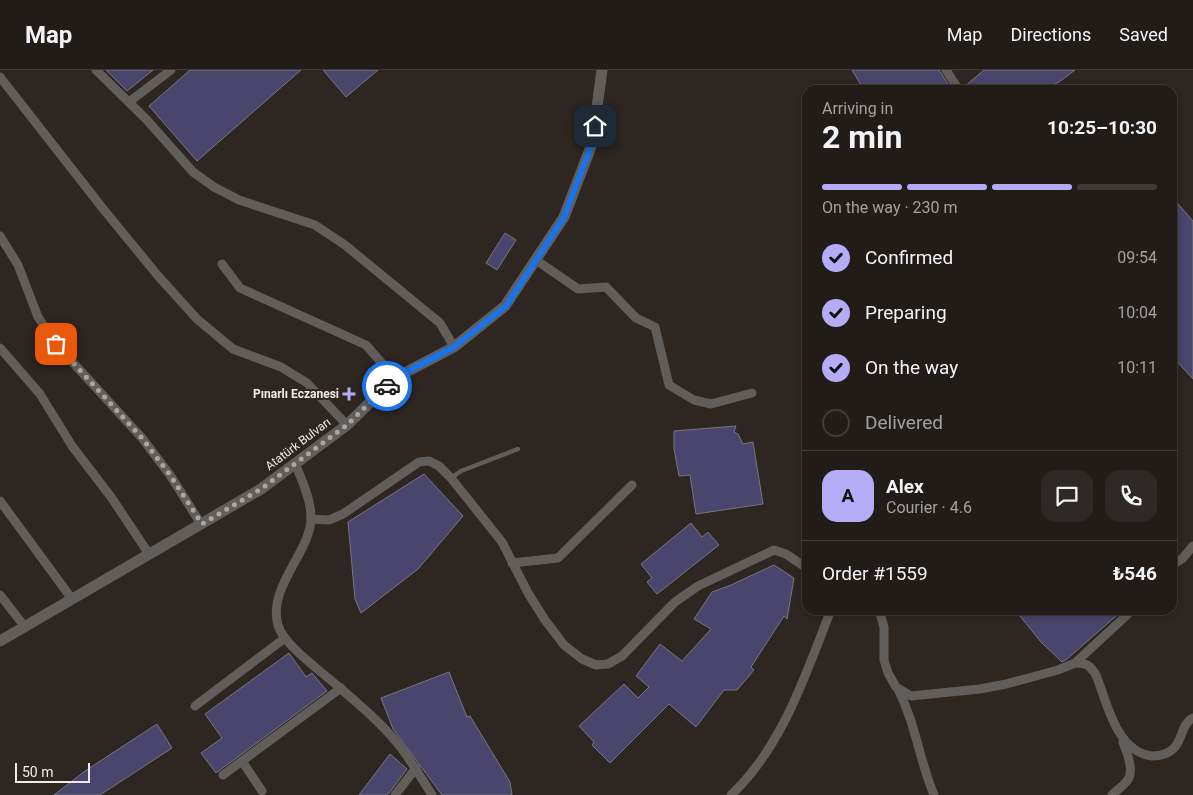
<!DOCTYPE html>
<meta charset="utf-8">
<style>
body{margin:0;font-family:Roboto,sans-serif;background:#2e2926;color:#f1f3f6;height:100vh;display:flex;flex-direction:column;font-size:19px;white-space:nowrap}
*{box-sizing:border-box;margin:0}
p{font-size:16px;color:#a2a1a2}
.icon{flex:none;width:28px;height:28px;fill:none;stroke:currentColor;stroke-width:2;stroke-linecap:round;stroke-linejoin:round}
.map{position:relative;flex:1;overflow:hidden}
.panel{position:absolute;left:802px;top:15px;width:375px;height:530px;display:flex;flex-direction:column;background:#221c19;border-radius:15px;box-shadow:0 2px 8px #0003,0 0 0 1px #3f3a38}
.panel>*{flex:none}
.scale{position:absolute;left:15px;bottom:12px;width:75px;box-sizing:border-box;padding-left:5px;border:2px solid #f0ebe8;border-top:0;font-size:14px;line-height:18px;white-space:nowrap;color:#f0ebe8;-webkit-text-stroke:4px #2d2621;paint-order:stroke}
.pin{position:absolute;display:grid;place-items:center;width:42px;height:42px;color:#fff;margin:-21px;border-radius:10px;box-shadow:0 2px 8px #0006}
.courier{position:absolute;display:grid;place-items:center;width:50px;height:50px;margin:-25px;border:4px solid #1a73e8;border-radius:50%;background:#fff;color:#222;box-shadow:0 1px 6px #0007}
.headline em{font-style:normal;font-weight:700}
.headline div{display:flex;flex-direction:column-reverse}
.headline{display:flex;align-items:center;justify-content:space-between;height:85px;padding:0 20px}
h1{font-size:32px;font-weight:700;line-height:38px}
.bar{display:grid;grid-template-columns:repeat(4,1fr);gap:8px 5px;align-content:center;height:60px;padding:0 20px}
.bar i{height:6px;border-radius:4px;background:#3f3a38}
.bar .current{background:#b5acf8}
.bar p{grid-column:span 4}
.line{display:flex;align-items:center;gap:12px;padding:0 20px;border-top:1px solid #3f3a38}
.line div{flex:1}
.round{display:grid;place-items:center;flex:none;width:52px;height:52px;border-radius:15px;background:#2e2926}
ol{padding:0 20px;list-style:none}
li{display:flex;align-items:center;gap:15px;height:55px}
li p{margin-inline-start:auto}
li .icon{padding:5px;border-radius:50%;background:#b5acf8;color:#111;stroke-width:4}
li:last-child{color:#a2a1a2}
li i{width:28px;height:28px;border:2px solid #3f3a38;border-radius:50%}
header{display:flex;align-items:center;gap:30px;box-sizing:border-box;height:70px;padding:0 25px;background:#221c19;border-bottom:1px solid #3f3a38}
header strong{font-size:24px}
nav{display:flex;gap:28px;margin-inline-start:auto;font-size:18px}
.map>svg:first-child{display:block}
.building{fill:#4a456c;stroke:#777680}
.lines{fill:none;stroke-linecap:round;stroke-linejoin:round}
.service{stroke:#615d5b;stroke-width:4.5}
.minor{stroke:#615d5b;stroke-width:9}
.tertiary{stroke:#615d5b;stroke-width:11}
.done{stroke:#aca6a2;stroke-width:5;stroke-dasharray:0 9}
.route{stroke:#1a73e8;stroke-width:6}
.poi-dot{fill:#b5acf8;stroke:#2d2621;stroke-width:2}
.labels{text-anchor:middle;stroke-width:4;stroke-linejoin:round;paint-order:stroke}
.poi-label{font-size:12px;font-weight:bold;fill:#f0ebe8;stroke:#2d2621;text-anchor:end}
.street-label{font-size:12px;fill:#f0ebe8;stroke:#2d2621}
</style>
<header>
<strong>Map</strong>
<nav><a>Map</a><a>Directions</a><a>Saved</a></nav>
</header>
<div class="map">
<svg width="1193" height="725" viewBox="0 0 1193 725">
<rect width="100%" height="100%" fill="#2d2621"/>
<g class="building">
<path d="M106 0H153L127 21Z"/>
<path d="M190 0H301L197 91 149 36Z"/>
<path d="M323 0H378L346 27Z"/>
<path d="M852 0H939L952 20H864Z"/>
<path d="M984 0H1075L1059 12 1043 20H965L964 17Z"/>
<path d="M1172 127 1193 151V309L1172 286Z"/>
<path d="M505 163 516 170 497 200 486 193Z"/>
<path d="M736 356 734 362 738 364 743 374 753 372 763 434 696 444 690 405 679 406 674 379V361Z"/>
<path d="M424 404 463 446 418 499 361 543 355 529 348 452Z"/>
<path d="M691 453 702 467 708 462 719 475 657 524 647 512 652 508 641 494Z"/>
<path d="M774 495 794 508 787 549 784 546 751 597 754 600 737 620H724L696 657 669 634 610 693 592 675 594 672 579 656 624 614 638 628 649 617 636 606 660 574 682 591 711 559 694 549 712 522 731 515Z"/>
<path d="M1015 540H1123L1067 589 1062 592 1041 572Z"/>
<path d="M289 583 306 607 312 603 327 621 216 703 201 683 222 668 205 644Z"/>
<path d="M449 602 467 647 470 646 510 712 512 725H442L393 659 381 628Z"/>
<path d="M157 654 172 678 100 725H54L85 701Z"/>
<path d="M390 684 407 699 390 722 387 725H359Z"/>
</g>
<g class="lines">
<path class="service" d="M451 408 461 401 518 379"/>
<g class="minor">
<path d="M96 0 146 49 193 102 214 117 239 130 315 155 345 175 440 253 454 277"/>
<path d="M946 0 959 20"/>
<path d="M0 7 104 140 159 207 197 249 233 279 281 297 307 313 347 355"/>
<path d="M129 32 171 0"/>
<path d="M0 166 18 195 38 247 56 274 142 368 170 405 201 454"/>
<path d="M536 190 578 219 606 217 636 248 655 257 669 315 694 330 711 334 752 323"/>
<path d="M222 194 240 218 366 275 395 308"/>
<path d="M0 278 40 324 72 376 111 427 149 484"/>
<path d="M295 393C302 411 311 429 311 448 311 481 267 518 278 555 283 575 325 604 341 619 361 636 382 654 398 674 411 690 421 708 432 725"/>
<path d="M0 431 72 529"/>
<path d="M311 449 329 450 343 444 419 392 429 391 439 396 451 408 502 472 528 523 545 550 564 575 582 589 596 595 608 594 622 586 675 532 698 516 774 480 786 484 808 499"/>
<path d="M512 493 558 488 632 415"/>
<path d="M1172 495 1182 489 1193 476"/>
<path d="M0 525 25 557"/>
<path d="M879 540 884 557V590L888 603 896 617 911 626 980 619 1006 614 1058 600 1075 593 1128 544 1129 540"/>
<path d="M1075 593C1086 593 1090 595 1096 605 1107 632 1116 682 1152 686 1159 686 1168 684 1173 679 1183 670 1181 654 1193 648"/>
<path d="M898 619C916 655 919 689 934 725"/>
<path d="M195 636 285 568"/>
<path d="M242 691 262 721"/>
<path d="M223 705 341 618"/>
<path d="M395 725 416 698"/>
<path d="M731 725C783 676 805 605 831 540"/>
<path d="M1112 725C1117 720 1123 716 1127 711 1135 701 1127 683 1123 672"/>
</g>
<path class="tertiary" d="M0 571 261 419 347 355 395 308 454 277 505 236 564 147 592 74 602 0"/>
</g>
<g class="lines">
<path class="done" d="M56 274 142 368 170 405 202 454 261 419 347 355 387 316"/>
<path class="route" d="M387 316 395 308 454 277 506 236 564 147 592 74 595 56"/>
</g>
<path class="poi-dot" d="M346.5 316.5h5v5h5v5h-5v5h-5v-5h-5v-5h5z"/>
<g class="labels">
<g class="poi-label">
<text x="339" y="328">Pınarlı Eczanesi</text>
</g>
<g class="street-label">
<text transform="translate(298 374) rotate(-37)" y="4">Atatürk Bulvarı</text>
</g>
</g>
</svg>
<div class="scale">50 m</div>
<div class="pin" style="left:56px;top:274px;background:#ea580c"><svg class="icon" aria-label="bag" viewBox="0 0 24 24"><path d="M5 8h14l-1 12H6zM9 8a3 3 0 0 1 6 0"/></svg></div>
<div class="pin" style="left:595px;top:56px;background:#1f2937"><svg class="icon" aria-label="home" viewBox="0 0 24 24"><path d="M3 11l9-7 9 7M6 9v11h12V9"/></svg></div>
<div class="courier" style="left:387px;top:316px"><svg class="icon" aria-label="car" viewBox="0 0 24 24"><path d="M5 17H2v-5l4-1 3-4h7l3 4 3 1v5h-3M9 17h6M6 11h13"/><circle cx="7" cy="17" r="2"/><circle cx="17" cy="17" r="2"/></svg></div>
<section class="panel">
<div class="headline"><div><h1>2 min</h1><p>Arriving in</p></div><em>10:25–10:30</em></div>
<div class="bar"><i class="current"></i><i class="current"></i><i class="current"></i><i></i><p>On the way · 230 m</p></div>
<ol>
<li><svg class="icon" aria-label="check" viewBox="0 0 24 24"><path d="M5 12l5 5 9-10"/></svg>Confirmed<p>09:54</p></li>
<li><svg class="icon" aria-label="check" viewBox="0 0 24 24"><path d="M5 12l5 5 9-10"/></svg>Preparing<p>10:04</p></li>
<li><svg class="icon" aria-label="check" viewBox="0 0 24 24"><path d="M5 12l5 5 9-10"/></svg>On the way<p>10:11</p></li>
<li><i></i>Delivered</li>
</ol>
<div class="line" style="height:90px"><b class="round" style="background:#b5acf8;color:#111">A</b><div><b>Alex</b><p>Courier · 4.6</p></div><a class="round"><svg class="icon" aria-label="chat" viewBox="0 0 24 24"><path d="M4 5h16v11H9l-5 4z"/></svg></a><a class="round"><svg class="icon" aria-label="phone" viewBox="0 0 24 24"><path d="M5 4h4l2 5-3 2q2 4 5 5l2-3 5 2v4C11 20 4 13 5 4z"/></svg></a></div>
<div class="line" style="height:65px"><div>Order #1559</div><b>₺546</b></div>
</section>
</div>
